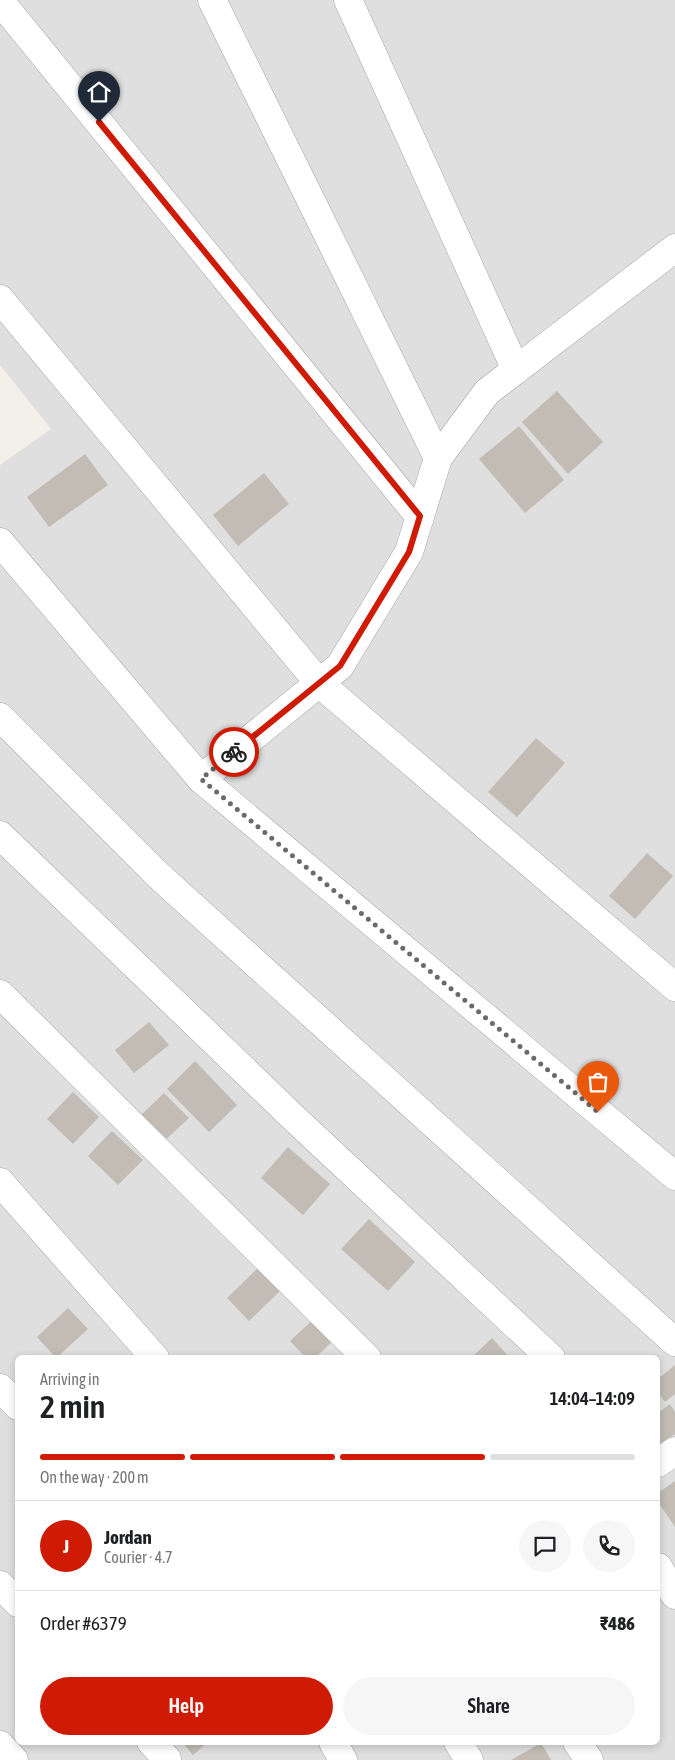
<!DOCTYPE html>
<meta charset="utf-8">
<style>
body{margin:0;font-family:"Asap Condensed",sans-serif;background:#f6f6f6;color:#202124;height:100vh;display:flex;flex-direction:column;font-size:19px;white-space:nowrap}
*{box-sizing:border-box;margin:0}
p{font-size:16px;color:#757577}
.icon{flex:none;width:28px;height:28px;fill:none;stroke:currentColor;stroke-width:2;stroke-linecap:round;stroke-linejoin:round}
.map{position:relative;flex:1;overflow:hidden}
.side{position:absolute;left:15px;top:1355px;width:645px;height:390px;display:flex;flex-direction:column;background:#fff;border-radius:8px;box-shadow:0 2px 8px #0003}
.side>*{flex:none}
.pin{position:absolute;display:grid;place-items:center;width:42px;height:42px;color:#fff;margin:-51px -21px;border-radius:50% 50% 50% 0;rotate:-45deg;box-shadow:0 0 5px #0007}
.pin .icon{rotate:45deg}
.courier{position:absolute;display:grid;place-items:center;width:50px;height:50px;margin:-25px;border:4px solid #cf1a04;border-radius:50%;background:#fff;color:#222;box-shadow:0 1px 6px #0007}
.summary em{font-style:normal;font-weight:600}
.summary div{display:flex;flex-direction:column-reverse}
.summary{display:flex;align-items:center;justify-content:space-between;height:85px;padding:0 25px}
h1{font-size:32px;font-weight:600;line-height:38px}
.bar{display:grid;grid-template-columns:repeat(4,1fr);gap:8px 5px;align-content:center;height:60px;padding:0 25px}
.bar i{height:6px;border-radius:4px;background:#e0e0e0}
.bar .selected{background:#cf1a04}
.bar p{grid-column:span 4}
.line{display:flex;align-items:center;gap:12px;padding:0 25px;border-top:1px solid #e0e0e0}
.line div{flex:1}
.round{display:grid;place-items:center;flex:none;width:52px;height:52px;border-radius:26px;background:#f6f6f6}
.primary-button{display:flex;gap:10px;margin-top:auto;padding:10px 25px}
.primary-button a{flex:1;height:58px;border-radius:30px;background:#cf1a04;color:#fff;font-size:20px;font-weight:600;line-height:58px;text-align:center}
.primary-button a+a{background:#f6f6f6;color:#202124}
.map>svg:first-child{display:block}
.residential{fill:#e0dfdf;fill-rule:evenodd}
.building{fill:#c2bcb5}
.lines{fill:none;stroke-linecap:round;stroke-linejoin:round}
.minor-casing{stroke:#a6a6a6;stroke-width:29}
.minor{stroke:#fff;stroke-width:28}
.done{stroke:#6b6a68;stroke-width:5;stroke-dasharray:0 9}
.route{stroke:#cf1a04;stroke-width:6}
</style>
<div class="map">
<svg width="675" height="1760" viewBox="0 0 675 1760">
<rect width="100%" height="100%" fill="#f2f0e9"/>
<path class="residential" d="M0 0H675V1760H0V465L51 429 0 365ZM18 1358H658V1742H18Z"/>
<g class="building">
<path d="M557 391 603 442 568 474 522 422Z"/>
<path d="M519 426 564 480 525 513 479 459Z"/>
<path d="M85 454 108 485 49 527 27 497Z"/>
<path d="M264 473 289 504 238 546 213 515Z"/>
<path d="M536 738 565 763 517 817 488 792Z"/>
<path d="M647 853 673 876 635 919 609 896Z"/>
<path d="M149 1022 169 1045 134 1073 115 1050Z"/>
<path d="M195 1061 237 1105 209 1132 167 1089Z"/>
<path d="M73 1092 99 1117 73 1144 47 1119Z"/>
<path d="M164 1093 189 1118 162 1143 138 1118Z"/>
<path d="M112 1131 143 1160 118 1185 88 1156Z"/>
<path d="M288 1147 330 1184 303 1215 261 1178Z"/>
<path d="M369 1219 415 1262 388 1291 341 1249Z"/>
<path d="M260 1266 282 1289 249 1321 227 1298Z"/>
<path d="M68 1308 88 1329 56 1358 37 1337Z"/>
<path d="M317 1316 337 1337 315 1358H306L290 1341Z"/>
<path d="M492 1338 510 1358H471Z"/>
<path d="M675 1365V1394L665 1402 658 1392V1379Z"/>
<path d="M670 1404 675 1412V1434L658 1446V1413Z"/>
<path d="M675 1481V1527L658 1502V1493Z"/>
<path d="M182 1742H208L193 1755Z"/>
<path d="M541 1743 551 1760H511Z"/>
</g>
<g class="lines">
<g class="minor-casing">
<g id="minor">
<path d="M212 0 438 458"/>
<path d="M348 0 516 370"/>
<path d="M0 1 420 517"/>
<path d="M0 299 319 683 675 987"/>
<path d="M0 542 201 779 675 1176"/>
<path d="M0 717 159 876 675 1342"/>
<path d="M201 779 340 666 409 552 438 458 487 392 675 248"/>
<path d="M0 835 297 1121 551 1358"/>
<path d="M0 994 367 1358"/>
<path d="M0 1182 155 1358"/>
<path d="M0 1388 18 1406"/>
<path d="M658 1463 675 1451"/>
<path d="M658 1567 675 1595"/>
<path d="M0 1585 18 1603"/>
<path d="M151 1742 167 1759"/>
<path d="M333 1742 343 1760"/>
<path d="M458 1742 469 1760"/>
<path d="M577 1742 589 1760"/>
<path d="M0 1745 14 1760"/>
</g>
</g>
<use href="#minor" class="minor"/>
</g>
<g class="lines">
<path class="done" d="M234 752 201 779 598 1112"/>
<path class="route" d="M99 122 420 516 409 552 340 666 234 752"/>
</g>
</svg>
<div class="pin" style="left:598px;top:1112px;background:#ea580c"><svg class="icon" aria-label="bag" viewBox="0 0 24 24"><path d="M5 8h14l-1 12H6zM9 8a3 3 0 0 1 6 0"/></svg></div>
<div class="pin" style="left:99px;top:122px;background:#1f2937"><svg class="icon" aria-label="home" viewBox="0 0 24 24"><path d="M3 11l9-7 9 7M6 9v11h12V9"/></svg></div>
<div class="courier" style="left:234px;top:752px"><svg class="icon" aria-label="bike" viewBox="0 0 24 24"><circle cx="6" cy="16" r="4"/><circle cx="18" cy="16" r="4"/><path d="M6 16l4-8h5l3 8M10 8l3 8H6M13 5h3"/></svg></div>
<section class="side">
<div class="summary"><div><h1>2 min</h1><p>Arriving in</p></div><em>14:04–14:09</em></div>
<div class="bar"><i class="selected"></i><i class="selected"></i><i class="selected"></i><i></i><p>On the way · 200 m</p></div>
<div class="line" style="height:90px"><b class="round" style="background:#cf1a04;color:#fff">J</b><div><b>Jordan</b><p>Courier · 4.7</p></div><a class="round"><svg class="icon" aria-label="chat" viewBox="0 0 24 24"><path d="M4 5h16v11H9l-5 4z"/></svg></a><a class="round"><svg class="icon" aria-label="phone" viewBox="0 0 24 24"><path d="M5 4h4l2 5-3 2q2 4 5 5l2-3 5 2v4C11 20 4 13 5 4z"/></svg></a></div>
<div class="line" style="height:65px"><div>Order #6379</div><b>₹486</b></div>
<div class="primary-button"><a>Help</a><a>Share</a></div>
</section>
</div>
